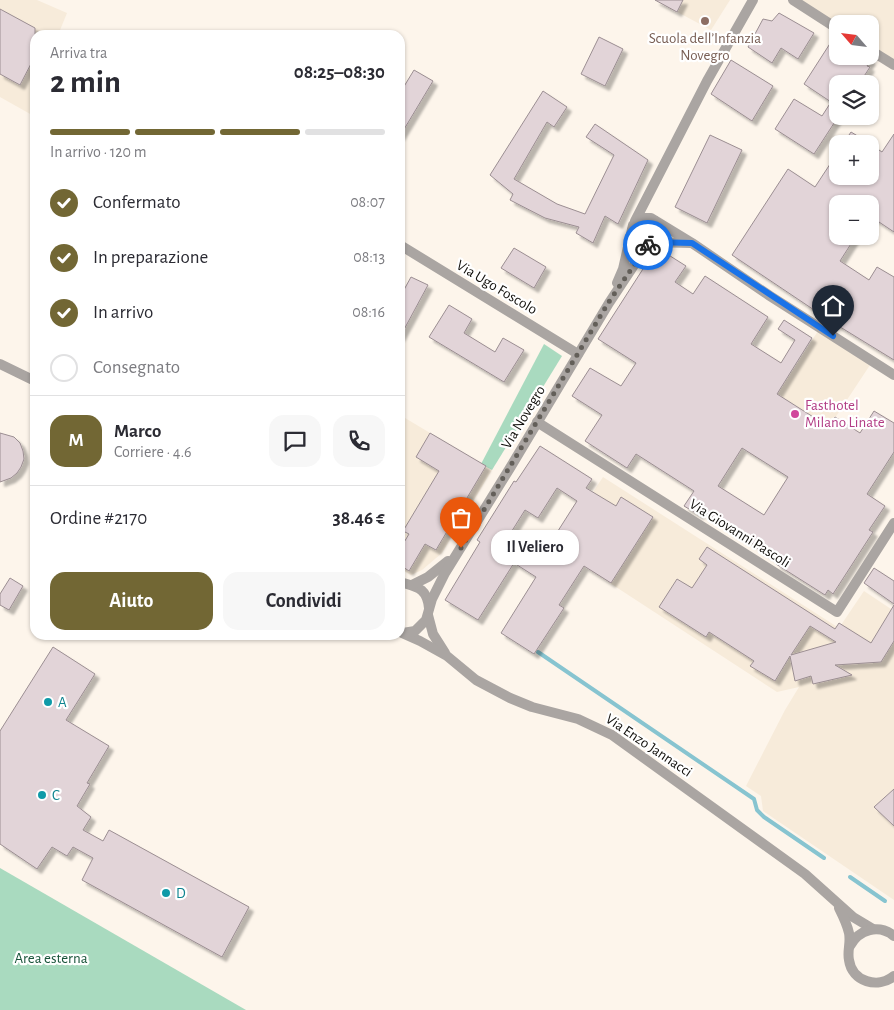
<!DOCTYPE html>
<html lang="it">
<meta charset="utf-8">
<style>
body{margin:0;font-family:"Alegreya Sans",sans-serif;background:#f7f7f7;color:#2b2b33;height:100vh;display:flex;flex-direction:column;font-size:19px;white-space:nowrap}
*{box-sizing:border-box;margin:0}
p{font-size:16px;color:#7c7c81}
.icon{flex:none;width:28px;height:28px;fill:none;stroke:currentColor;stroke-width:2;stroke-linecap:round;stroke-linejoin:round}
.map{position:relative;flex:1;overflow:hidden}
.details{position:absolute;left:30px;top:30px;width:375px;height:610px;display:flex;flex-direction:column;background:#fff;border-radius:15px;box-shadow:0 1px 4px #0004}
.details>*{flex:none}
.needle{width:32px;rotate:298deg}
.controls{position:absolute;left:829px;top:15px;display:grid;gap:10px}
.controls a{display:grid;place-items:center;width:50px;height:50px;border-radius:10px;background:#fff;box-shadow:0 1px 4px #0004;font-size:25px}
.pin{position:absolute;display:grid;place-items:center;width:42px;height:42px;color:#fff;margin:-51px -21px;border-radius:50% 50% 50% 0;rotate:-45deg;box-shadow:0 0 5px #0007}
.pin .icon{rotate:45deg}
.courier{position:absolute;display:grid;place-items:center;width:50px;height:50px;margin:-25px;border:4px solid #1a73e8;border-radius:50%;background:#fff;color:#222;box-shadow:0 1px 6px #0007}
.bubble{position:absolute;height:35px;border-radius:15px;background:#fff;box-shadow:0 1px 4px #0004;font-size:16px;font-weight:700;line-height:35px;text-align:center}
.headline em{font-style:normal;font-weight:700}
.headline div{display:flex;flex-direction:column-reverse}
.headline{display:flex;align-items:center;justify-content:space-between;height:85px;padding:0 20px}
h1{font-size:32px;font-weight:700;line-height:38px}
.bar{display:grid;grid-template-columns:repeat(4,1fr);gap:8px 5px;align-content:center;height:60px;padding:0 20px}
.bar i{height:6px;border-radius:4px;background:#e1e1e2}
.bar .on{background:#726734}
.bar p{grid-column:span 4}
.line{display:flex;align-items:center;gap:12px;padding:0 20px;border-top:1px solid #e1e1e2}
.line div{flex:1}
.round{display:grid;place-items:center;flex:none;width:52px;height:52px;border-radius:15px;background:#f7f7f7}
ol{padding:0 20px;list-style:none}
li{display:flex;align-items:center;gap:15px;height:55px}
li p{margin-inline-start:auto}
li .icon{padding:5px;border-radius:50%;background:#726734;color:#fff;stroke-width:4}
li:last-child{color:#7c7c81}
li i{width:28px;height:28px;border:2px solid #e1e1e2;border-radius:50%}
.cta{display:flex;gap:10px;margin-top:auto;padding:10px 20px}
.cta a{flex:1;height:58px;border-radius:15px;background:#726734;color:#fff;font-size:20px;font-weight:700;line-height:58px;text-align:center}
.cta a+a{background:#f7f7f7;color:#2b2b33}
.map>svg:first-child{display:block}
.built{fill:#f7ebda}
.green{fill:#a9dabf}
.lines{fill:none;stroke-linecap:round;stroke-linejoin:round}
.stream{stroke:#87c4d0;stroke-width:4}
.building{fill:#e2d4d8;stroke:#9b8e92;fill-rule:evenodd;filter:url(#shadow)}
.minor{stroke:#aaa5a2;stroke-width:10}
.done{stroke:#635f59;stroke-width:5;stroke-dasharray:0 9}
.route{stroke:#1a73e8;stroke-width:6}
.education-dot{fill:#8d6e63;stroke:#fff;stroke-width:2}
.hotel-dot{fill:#d1479c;stroke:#fff;stroke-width:2}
.culture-dot{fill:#0f9aa8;stroke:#fff;stroke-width:2}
.labels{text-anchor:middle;stroke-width:4.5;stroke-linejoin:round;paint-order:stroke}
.education-label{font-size:15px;fill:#785e54;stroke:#fff}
.street-label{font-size:15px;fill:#100e0a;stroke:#fff}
.hotel-label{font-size:15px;fill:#b23c85;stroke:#fff;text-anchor:start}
.culture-label{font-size:15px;fill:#0d838f;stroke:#fff;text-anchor:start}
.park-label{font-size:15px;fill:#19543a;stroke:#fff}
</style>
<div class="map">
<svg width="894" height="1010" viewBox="0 0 894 1010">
<defs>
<filter id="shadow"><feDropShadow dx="4.5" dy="4.5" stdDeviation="1" flood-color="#0004"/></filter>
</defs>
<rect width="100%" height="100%" fill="#fdf5eb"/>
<g class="built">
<path d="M0 0H37L67 13 58 35H35V104L32 115 0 97Z"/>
<path d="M655 0H730L711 30Z"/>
<path d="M793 0H894V65L870 50V24H838Z"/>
<path d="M820 328 872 362 829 427 801 485 742 448Z"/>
<path d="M400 415 492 470 442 553 422 570 411 575 400 569Z"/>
<path d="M603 477 839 628 864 591 891 609 894 617V900L763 811 761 796 746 786 785 710 799 687 777 692 593 572 600 561 563 538Z"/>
</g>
<g class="green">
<path d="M544 344 562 356 492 470 481 464Z"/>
<path d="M0 868 246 1010H0Z"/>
</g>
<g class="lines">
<g class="stream">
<path d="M538 652 754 799 757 810 764 817 824 858"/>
<path d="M850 877 885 901"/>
</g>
</g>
<g class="building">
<path d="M655 0H683L677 12Z"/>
<path d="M0 9 35 28V56L20 85 0 74Z"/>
<path d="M779 13 814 33 798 59 781 48 772 63 748 47 763 19 772 21Z"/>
<path d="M599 37 623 49 605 86 581 74Z"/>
<path d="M831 42 838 47V56H865L871 60 867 66 870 67 859 84H838V117L814 154 775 129 794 99 822 116 831 102 804 84Z"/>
<path d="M731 60 773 86 752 121 711 94Z"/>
<path d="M414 70 433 81 400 136V93Z"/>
<path d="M543 91 567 107 554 127 547 122 514 179 557 204 585 214 614 155 586 137 595 124 648 160 618 224 605 216 593 243 576 233 579 227 545 218 510 200 513 194 490 175Z"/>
<path d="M851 132 856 135 869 144H843Z"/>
<path d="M894 134V232L870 216V204H838V236H856L840 261 869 280 877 267 894 277V360L832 322 732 255 788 169 815 187 838 152V176H870V144L882 152Z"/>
<path d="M710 135 742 150 707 223 675 207Z"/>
<path d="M514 248 546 267 534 288 501 268Z"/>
<path d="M667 254 686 266 675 282 693 294 705 276 768 317 751 344 781 363 795 340 778 329 784 320 812 338 777 394 829 427 835 417 860 433 874 411 894 423V452L867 494 885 506 869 530 873 532 833 594 828 590 825 595 776 564 778 561 757 548 758 547 702 510 699 515 684 506 694 491 636 454 627 468 585 441 602 415 572 396 590 368 621 386 636 363 598 339 650 258ZM742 448 788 477 764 515 718 486Z"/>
<path d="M411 277 428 285 400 337V297Z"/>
<path d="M449 305 472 319 464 333 495 352 503 338 524 350 504 382 429 337Z"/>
<path d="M0 433 14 437 20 443 23 451 24 459 21 467 17 473 11 478 0 482Z"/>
<path d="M430 433 486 466 436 550 425 544 409 571 400 565V549L409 534 403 531 439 471 416 457Z"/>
<path d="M540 446 592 479 586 488 616 506 621 497 653 517 611 583 584 566 559 605 564 608 534 654 501 633 536 577 514 563 478 620 445 600 480 542 477 540 514 481 516 482ZM557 488 577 501 556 534 571 543 558 564 510 534 525 510 538 518Z"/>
<path d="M707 547 835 629 839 623 871 643 894 605V641L881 662 835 665 852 675 813 684 811 676 795 681 790 656 775 681 750 666 754 661 709 632 706 637 659 607 677 579 692 588 707 565 699 559ZM810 626 836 642 791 655Z"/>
<path d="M874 568 894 581V604L864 583Z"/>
<path d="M10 578 23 586 9 610 0 605V594Z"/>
<path d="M53 647 95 674 66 720 109 746 87 783 90 784 77 806 91 817 83 830 103 841 109 830 249 907 222 957 82 880 93 858 73 847 67 856 52 847 37 869 0 844V731Z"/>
<path d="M894 789V826L874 807Z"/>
</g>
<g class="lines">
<g class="minor">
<path d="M793 0 838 29"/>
<path d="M870 50 894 65"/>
<path d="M635 221 707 81 753 0"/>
<path d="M632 230C634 256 671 242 655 221"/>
<path d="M652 242 691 243"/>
<path d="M400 245 578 354"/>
<path d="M617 283 623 269 633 225 640 218H651L692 243 770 296 894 375"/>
<path d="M0 364 35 381"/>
<path d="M537 422 837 612 894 523"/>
<path d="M400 582C416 587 427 587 429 608"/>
<path d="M412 585 428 577 448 561"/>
<path d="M428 615 433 634 445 653"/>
<path d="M402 633 420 641 447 656 476 680 510 698 532 707 578 719 612 735 805 874 853 917 873 929"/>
<path d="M403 633 415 631 426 620 432 599 445 573 510 468 609 303 648 244"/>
<path d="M839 908C843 916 847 924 849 933 851 943 847 951 849 960 852 982 878 989 894 976"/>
<path d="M850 946C859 929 879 924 894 936"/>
</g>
</g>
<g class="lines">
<path class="done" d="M461 548 610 300 648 245"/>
<path class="route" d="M648 245 652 242 692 243 833 336"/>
</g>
<circle class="education-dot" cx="705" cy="21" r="5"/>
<circle class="hotel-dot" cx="795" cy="414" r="5"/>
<g class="culture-dot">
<circle cx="48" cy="702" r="5"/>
<circle cx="42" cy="795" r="5"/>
<circle cx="166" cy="893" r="5"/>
</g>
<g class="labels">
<g class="education-label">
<text x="705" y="43">Scuola dell’Infanzia<tspan x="705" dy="17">Novegro</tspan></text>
</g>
<g class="street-label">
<text transform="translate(497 287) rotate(31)" y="5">Via Ugo Foscolo</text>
<text transform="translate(523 417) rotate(-59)" y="5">Via Novegro</text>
<text transform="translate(740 533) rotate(32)" y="5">Via Giovanni Pascoli</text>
<text transform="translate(649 745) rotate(34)" y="5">Via Enzo Jannacci</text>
</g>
<g class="hotel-label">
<text x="805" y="410">Fasthotel<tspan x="805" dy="17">Milano Linate</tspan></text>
</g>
<g class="culture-label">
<text x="58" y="707">A</text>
<text x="52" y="800">C</text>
<text x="176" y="898">D</text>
</g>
<g class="park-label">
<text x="51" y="963">Area esterna</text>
</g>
</g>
</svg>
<div class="controls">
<a><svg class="needle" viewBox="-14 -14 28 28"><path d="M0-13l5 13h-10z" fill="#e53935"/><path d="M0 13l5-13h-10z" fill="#7c7c81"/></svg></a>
<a><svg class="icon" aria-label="layers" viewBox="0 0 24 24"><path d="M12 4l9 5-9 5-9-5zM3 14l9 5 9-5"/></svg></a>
<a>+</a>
<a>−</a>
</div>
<div class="pin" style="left:461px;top:548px;background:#ea580c"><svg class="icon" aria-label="bag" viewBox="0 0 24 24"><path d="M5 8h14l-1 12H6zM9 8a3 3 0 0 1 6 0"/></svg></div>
<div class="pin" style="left:833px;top:336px;background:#1f2937"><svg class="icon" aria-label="home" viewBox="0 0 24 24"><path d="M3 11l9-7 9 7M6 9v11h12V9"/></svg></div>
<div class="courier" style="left:648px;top:245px"><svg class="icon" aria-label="bike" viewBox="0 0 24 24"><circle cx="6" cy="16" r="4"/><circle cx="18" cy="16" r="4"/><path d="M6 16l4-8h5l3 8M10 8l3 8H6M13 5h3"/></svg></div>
<div class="bubble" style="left:491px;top:530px;width:88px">Il Veliero</div>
<section class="details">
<div class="headline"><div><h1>2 min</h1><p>Arriva tra</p></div><em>08:25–08:30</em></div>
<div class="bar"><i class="on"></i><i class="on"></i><i class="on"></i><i></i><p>In arrivo · 120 m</p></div>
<ol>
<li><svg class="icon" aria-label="check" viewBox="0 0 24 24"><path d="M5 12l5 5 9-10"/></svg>Confermato<p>08:07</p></li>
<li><svg class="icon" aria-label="check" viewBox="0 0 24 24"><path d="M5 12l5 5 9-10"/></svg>In preparazione<p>08:13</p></li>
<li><svg class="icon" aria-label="check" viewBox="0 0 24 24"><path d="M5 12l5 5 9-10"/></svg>In arrivo<p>08:16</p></li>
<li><i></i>Consegnato</li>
</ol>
<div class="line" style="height:90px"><b class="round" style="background:#726734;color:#fff">M</b><div><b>Marco</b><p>Corriere · 4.6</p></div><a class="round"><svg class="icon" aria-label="chat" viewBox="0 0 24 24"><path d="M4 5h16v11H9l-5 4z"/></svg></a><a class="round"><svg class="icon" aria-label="phone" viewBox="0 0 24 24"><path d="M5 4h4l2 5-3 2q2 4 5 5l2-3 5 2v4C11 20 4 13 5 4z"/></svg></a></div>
<div class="line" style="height:65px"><div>Ordine #2170</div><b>38.46 €</b></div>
<div class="cta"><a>Aiuto</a><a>Condividi</a></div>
</section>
</div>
